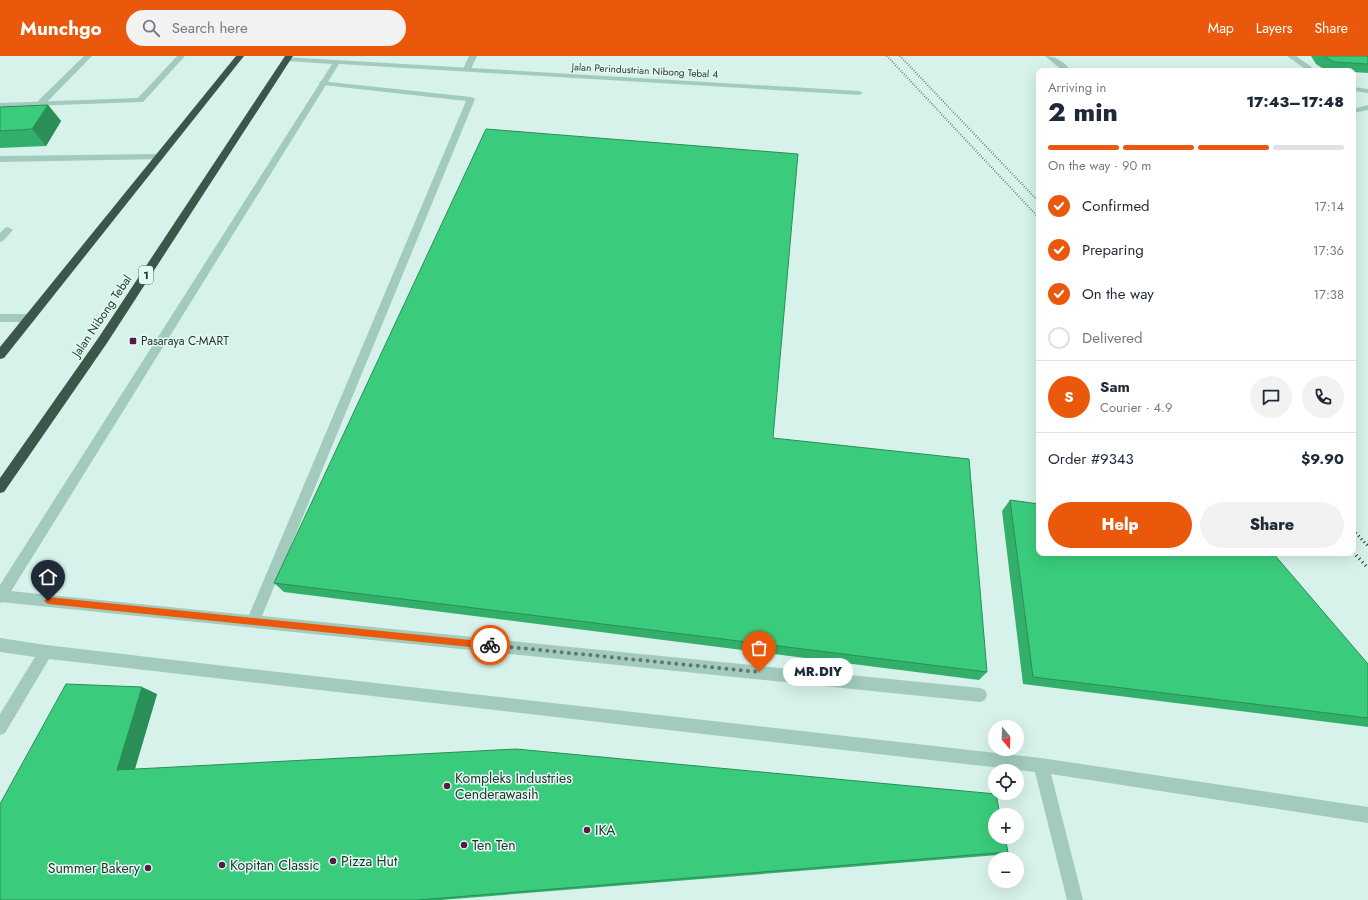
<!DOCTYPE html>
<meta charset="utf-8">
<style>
body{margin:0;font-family:Jost,sans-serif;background:#f2f2f3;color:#1f2937;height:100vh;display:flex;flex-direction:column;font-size:15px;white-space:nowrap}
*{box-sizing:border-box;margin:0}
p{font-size:13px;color:#747a83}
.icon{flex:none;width:22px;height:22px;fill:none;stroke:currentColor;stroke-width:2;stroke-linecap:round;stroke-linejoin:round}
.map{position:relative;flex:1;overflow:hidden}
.panel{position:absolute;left:1036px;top:12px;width:320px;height:488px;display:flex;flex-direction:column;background:#fff;border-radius:8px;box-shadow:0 4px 16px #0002}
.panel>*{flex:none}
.needle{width:26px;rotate:161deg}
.controls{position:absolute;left:988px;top:664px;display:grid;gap:8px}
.controls a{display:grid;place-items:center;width:36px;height:36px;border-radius:50%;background:#fff;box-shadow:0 4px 16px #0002;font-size:20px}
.pin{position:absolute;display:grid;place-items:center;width:34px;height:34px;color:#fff;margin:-41px -17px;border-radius:50% 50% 50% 0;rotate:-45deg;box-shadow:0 0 4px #0007}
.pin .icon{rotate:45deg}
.courier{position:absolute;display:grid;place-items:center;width:40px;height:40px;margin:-20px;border:3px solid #ea580c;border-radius:50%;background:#fff;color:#222;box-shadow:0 1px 5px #0007}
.bubble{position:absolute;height:28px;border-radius:14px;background:#fff;box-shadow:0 4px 16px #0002;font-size:13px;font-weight:800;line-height:28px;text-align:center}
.overview em{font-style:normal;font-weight:800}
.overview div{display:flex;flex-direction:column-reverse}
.overview{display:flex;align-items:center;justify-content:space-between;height:68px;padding:0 12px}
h1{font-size:26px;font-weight:800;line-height:30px}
.bar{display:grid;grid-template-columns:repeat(4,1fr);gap:6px 4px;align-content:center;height:48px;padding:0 12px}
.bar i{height:5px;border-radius:3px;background:#e0e1e3}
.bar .selected{background:#ea580c}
.bar p{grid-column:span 4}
.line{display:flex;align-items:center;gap:10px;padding:0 12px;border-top:1px solid #e0e1e3}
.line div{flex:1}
.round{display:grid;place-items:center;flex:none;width:42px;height:42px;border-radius:21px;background:#f2f2f3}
ol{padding:0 12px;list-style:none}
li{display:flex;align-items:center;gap:12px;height:44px}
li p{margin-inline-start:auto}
li .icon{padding:4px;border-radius:50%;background:#ea580c;color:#fff;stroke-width:4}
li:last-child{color:#747a83}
li i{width:22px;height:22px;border:2px solid #e0e1e3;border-radius:50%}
.primary-button{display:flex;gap:8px;margin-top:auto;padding:8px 12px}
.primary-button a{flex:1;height:46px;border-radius:24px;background:#ea580c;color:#fff;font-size:16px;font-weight:800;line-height:46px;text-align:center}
.primary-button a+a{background:#f2f2f3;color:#1f2937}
header{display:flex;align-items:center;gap:24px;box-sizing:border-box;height:56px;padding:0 20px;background:#ea580c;color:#fff}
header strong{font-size:19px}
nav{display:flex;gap:22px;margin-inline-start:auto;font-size:14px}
.search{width:280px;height:36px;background:#f2f2f3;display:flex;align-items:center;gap:10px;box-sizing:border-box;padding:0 14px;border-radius:22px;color:#747a83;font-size:15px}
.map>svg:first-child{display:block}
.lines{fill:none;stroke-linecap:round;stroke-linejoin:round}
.lane{fill:#a2cabd;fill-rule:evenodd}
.street{fill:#a2cabd;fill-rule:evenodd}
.highway{fill:#3c5649;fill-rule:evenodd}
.rail-far2{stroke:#25352d;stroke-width:2;stroke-dasharray:0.5 2;stroke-linecap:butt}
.rail-far1{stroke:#25352d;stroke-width:3;stroke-dasharray:1 3;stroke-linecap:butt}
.rail{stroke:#25352d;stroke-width:3.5;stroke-dasharray:1 3.5;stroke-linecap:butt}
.wall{fill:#32af6b}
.shaded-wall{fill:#298f57}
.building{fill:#3acc7c;stroke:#298f57}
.route{fill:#ea580c}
.done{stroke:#637770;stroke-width:4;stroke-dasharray:0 7.2}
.poi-dot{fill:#581947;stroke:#e3faf4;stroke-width:1.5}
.labels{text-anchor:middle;stroke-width:3;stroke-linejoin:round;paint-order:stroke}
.far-street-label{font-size:10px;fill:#25352d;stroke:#e3faf4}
.shield{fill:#e3faf4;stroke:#5e7069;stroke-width:1}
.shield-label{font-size:11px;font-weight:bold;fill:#25352d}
.street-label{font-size:12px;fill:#25352d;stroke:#e3faf4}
.poi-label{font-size:12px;fill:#25352d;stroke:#e3faf4;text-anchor:start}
.near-poi-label{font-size:14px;fill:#25352d;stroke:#e3faf4;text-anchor:start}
</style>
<header>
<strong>Munchgo</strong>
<div class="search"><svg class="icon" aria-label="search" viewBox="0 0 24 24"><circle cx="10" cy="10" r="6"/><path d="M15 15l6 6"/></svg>Search here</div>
<nav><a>Map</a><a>Layers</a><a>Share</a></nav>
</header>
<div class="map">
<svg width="1368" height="844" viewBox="0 0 1368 844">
<rect width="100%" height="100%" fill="#d7f2eb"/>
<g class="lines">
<g class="lane">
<path d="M84 0H92L44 49H38L37 47 38 45Z"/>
<path d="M469 0H477L471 13 467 15 463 13Z"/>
<path d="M320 25 471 41 475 43 262 560 980 632 985 634 987 639 985 644 980 646 0 546V534L249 559 466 45 323 29 319 27Z"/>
<path d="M159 98 163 101 162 103 0 106V100Z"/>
<path d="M8 171 13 174 3 185 0 186V177L5 172Z"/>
<path d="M0 258H30L34 259 35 262 34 265 30 266H0Z"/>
<path d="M0 582 46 589 242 612 1041 702 1368 751V767L1051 718 1083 844H1067L1035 716 49 603 5 677 0 679V658L35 601 0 596Z"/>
</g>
<g class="street">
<path d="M177 0H185L143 46 0 51V47L138 42Z"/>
<path d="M1045 0C1056 0 1064 6 1071 15H1063Z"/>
<path d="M1287 0H1296L1317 15H1308Z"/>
<path d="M284 1 859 35 863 37 859 39 339 8 5 545 0 547V529L332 8 287 5H284Z"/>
<path d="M1353 31 1368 33V37L1353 35Z"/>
<path d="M1368 49V54L1353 57V53Z"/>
</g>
<g class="highway">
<path d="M236 0H244L4 302 0 303V291Z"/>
<path d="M285 0H293L107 287 4 436 0 437V422L99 281Z"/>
</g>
<g class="rail-far2">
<path d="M887 0 1039 162"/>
<path d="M900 0 1039 146"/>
</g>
<path class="rail-far1" d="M1353 474 1368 490"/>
<path class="rail" d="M1353 496 1368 512"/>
</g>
<g class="wall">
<path d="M1311 0H1368V17L1353 16V15H1327L1316 8Z"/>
<path d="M48 49 61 65 46 90 0 92V51Z"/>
<path d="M773 382 987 616 979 624 284 536 274 527Z"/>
<path d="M1010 444 1368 608V671L1023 628 1002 455Z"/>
<path d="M157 638 135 713 1008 796 998 799 441 844H0Z"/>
</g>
<g class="shaded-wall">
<path d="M48 49 61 65 46 90 32 73Z"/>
<path d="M142 631 157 638 133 719 117 714Z"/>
</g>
<g class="building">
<path d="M1324 0H1368V8L1334 6Z"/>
<path d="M48 49 32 73 0 75V51Z"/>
<path d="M486 73 798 98 773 382 969 403 987 616 274 527Z"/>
<path d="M1010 444 1039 448V497H1273L1368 608V662L1033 621Z"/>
<path d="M66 628 142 631 117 714 516 693 996 738 1000 759H995V781H1005L1008 796 418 844H0V748Z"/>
</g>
<path class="route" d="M48 541 490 586 493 589 490 593 48 548 44 545Z"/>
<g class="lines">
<path class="done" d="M490 589 759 616"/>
</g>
<g class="poi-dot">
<rect x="129" y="281" width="8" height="8" rx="2"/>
<circle cx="447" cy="730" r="4"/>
<circle cx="587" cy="774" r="4"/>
<circle cx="464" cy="789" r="4"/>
<circle cx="333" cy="805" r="4"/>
<circle cx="222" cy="809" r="4"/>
<circle cx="148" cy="812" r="4"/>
</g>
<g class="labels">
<g class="far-street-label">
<text transform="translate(645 14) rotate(3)" y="4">Jalan Perindustrian Nibong Tebal 4</text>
</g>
<rect class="shield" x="139" y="210" width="14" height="18" rx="3"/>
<g class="shield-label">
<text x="146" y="223">1</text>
</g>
<g class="street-label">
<text transform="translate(102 260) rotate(-56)" y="4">Jalan Nibong Tebal</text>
</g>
<g class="poi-label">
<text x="141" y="289">Pasaraya C-MART</text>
</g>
<g class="near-poi-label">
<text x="455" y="727">Kompleks Industries<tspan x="455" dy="16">Cenderawasih</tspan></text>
<text x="595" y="779">IKA</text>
<text x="472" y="794">Ten Ten</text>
<text x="341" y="810">Pizza Hut</text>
<text x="230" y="814">Kopitan Classic</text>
<text x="140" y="817" text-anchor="end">Summer Bakery</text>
</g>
</g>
</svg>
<div class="controls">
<a><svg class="needle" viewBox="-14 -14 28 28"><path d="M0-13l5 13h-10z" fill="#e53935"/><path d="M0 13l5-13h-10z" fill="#747a83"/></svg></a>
<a><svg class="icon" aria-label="locate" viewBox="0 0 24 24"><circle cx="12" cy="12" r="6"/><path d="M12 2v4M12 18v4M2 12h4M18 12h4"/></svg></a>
<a>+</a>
<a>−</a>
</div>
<div class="pin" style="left:759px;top:616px;background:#ea580c"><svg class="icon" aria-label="bag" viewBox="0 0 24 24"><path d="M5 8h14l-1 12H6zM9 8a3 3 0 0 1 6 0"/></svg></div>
<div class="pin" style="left:48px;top:545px;background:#1f2937"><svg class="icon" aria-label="home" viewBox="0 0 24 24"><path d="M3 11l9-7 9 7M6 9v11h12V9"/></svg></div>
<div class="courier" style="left:490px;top:589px"><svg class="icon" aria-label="bike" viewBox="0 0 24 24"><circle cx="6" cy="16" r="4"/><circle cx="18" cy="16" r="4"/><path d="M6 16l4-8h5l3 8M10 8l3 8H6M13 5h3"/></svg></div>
<div class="bubble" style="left:783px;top:602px;width:70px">MR.DIY</div>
<section class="panel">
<div class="overview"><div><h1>2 min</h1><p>Arriving in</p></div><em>17:43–17:48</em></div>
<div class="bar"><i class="selected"></i><i class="selected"></i><i class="selected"></i><i></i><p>On the way · 90 m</p></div>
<ol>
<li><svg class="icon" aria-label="check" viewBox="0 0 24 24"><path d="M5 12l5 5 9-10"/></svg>Confirmed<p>17:14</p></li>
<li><svg class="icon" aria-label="check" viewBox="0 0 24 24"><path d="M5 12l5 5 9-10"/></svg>Preparing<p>17:36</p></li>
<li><svg class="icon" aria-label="check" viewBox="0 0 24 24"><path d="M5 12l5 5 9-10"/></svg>On the way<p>17:38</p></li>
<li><i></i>Delivered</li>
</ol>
<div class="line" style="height:72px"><b class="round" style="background:#ea580c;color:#fff">S</b><div><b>Sam</b><p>Courier · 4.9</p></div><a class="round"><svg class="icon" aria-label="chat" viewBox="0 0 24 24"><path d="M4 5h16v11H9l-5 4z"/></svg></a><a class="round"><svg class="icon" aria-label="phone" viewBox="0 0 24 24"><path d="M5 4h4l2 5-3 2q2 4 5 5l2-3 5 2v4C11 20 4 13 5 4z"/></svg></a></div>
<div class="line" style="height:52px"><div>Order #9343</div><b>$9.90</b></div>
<div class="primary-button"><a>Help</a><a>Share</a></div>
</section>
</div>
